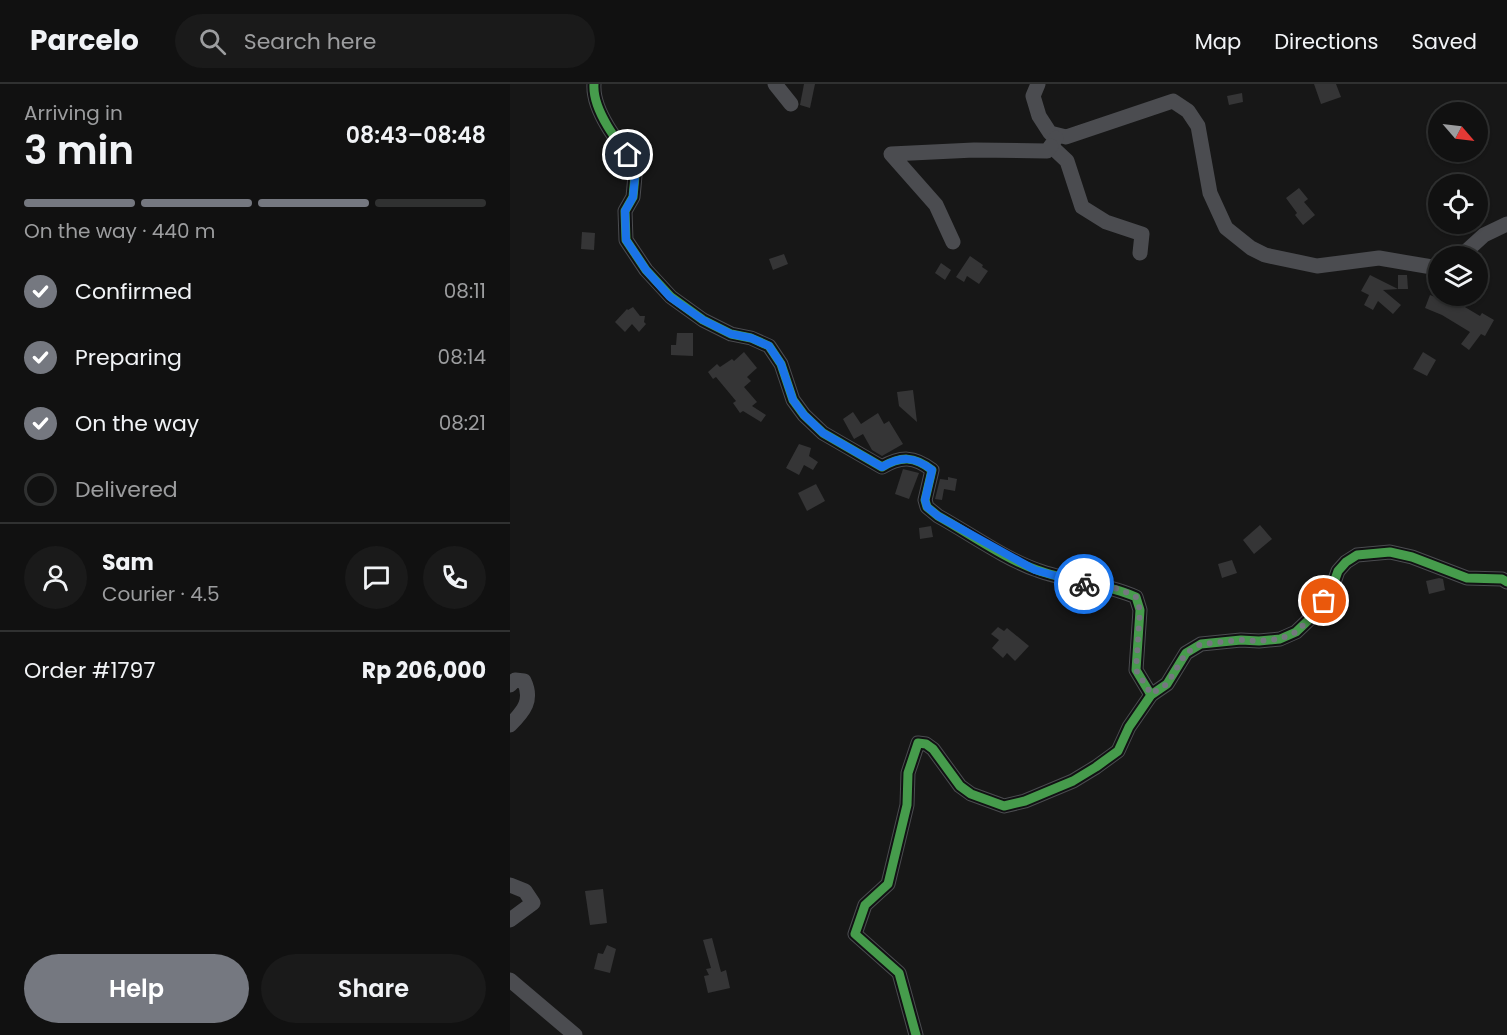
<!DOCTYPE html>
<meta charset="utf-8">
<style>
body{margin:0;font-family:Poppins,sans-serif;background:#1a1a1a;color:#f1f3f6;height:100vh;display:flex;flex-direction:column;font-size:22px;white-space:nowrap}
*{box-sizing:border-box;margin:0}
p{font-size:20px;color:#9c9d9f}
.icon{flex:none;width:33px;height:33px;fill:none;stroke:currentColor;stroke-width:2;stroke-linecap:round;stroke-linejoin:round}
.map{position:relative;flex:1;overflow:hidden}
.sheet{display:flex;flex-direction:column;background:#111;width:510px}
.sheet>*{flex:none}
.needle{width:39px;rotate:118deg}
.buttons{position:absolute;left:918px;top:18px;display:grid;gap:12px}
.buttons a{display:grid;place-items:center;width:60px;height:60px;border-radius:50%;background:#111;box-shadow:0 2px 4px #0004,0 0 0 2px #303131;font-size:30px}
.pin{position:absolute;display:grid;place-items:center;width:51px;height:51px;color:#fff;margin:-26px;border:3px solid #fff;border-radius:50%;box-shadow:0 2px 6px #0007}
.courier{position:absolute;display:grid;place-items:center;width:60px;height:60px;margin:-30px;border:4px solid #1a73e8;border-radius:50%;background:#fff;color:#222;box-shadow:0 2px 8px #0007}
.summary em{font-style:normal;font-weight:600}
.summary div{display:flex;flex-direction:column-reverse}
.summary{display:flex;align-items:center;justify-content:space-between;height:102px;padding:0 24px}
h1{font-size:39px;font-weight:600;line-height:45px}
.bar{display:grid;grid-template-columns:repeat(4,1fr);gap:9px 6px;align-content:center;height:72px;padding:0 24px}
.bar i{height:8px;border-radius:4px;background:#303131}
.bar .current{background:#757880}
.bar p{grid-column:span 4}
.line{display:flex;align-items:center;gap:15px;padding:0 24px;border-top:2px solid #303131}
.line div{flex:1}
.round{display:grid;place-items:center;flex:none;width:63px;height:63px;border-radius:32px;background:#1a1a1a}
ol{padding:0 24px;list-style:none}
li{display:flex;align-items:center;gap:18px;height:66px}
li p{margin-inline-start:auto}
li .icon{padding:6px;border-radius:50%;background:#757880;color:#fff;stroke-width:4}
li:last-child{color:#9c9d9f}
li i{width:33px;height:33px;border:3px solid #303131;border-radius:50%}
.cta{display:flex;gap:12px;margin-top:auto;padding:12px 24px}
.cta a{flex:1;height:69px;border-radius:36px;background:#757880;color:#fff;font-size:24px;font-weight:600;line-height:69px;text-align:center}
.cta a+a{background:#1a1a1a;color:#f1f3f6}
header{display:flex;align-items:center;gap:36px;box-sizing:border-box;height:84px;padding:0 30px;background:#111;border-bottom:2px solid #303131}
header strong{font-size:28px}
nav{display:flex;gap:33px;margin-inline-start:auto;font-size:21px}
.search{width:420px;height:54px;background:#1a1a1a;display:flex;align-items:center;gap:15px;box-sizing:border-box;padding:0 21px;border-radius:33px;color:#9c9d9f;font-size:22px}
main{display:flex;flex:1;min-height:0}
.map>svg:first-child{display:block}
.building{fill:#353536}
.lines{fill:none;stroke-linecap:round;stroke-linejoin:round}
.minor{stroke:#4b4c50;stroke-width:15}
.cycleway-casing{stroke:#111113;stroke-width:13}
.cycleway{stroke:#469c4c;stroke-width:9}
.done{stroke:#757880;stroke-width:6;stroke-dasharray:0 10.8}
.route{stroke:#1a73e8;stroke-width:8}
</style>
<header>
<strong>Parcelo</strong>
<div class="search"><svg class="icon" aria-label="search" viewBox="0 0 24 24"><circle cx="10" cy="10" r="6"/><path d="M15 15l6 6"/></svg>Search here</div>
<nav><a>Map</a><a>Directions</a><a>Saved</a></nav>
</header>
<main>
<section class="sheet">
<div class="summary"><div><h1>3 min</h1><p>Arriving in</p></div><em>08:43–08:48</em></div>
<div class="bar"><i class="current"></i><i class="current"></i><i class="current"></i><i></i><p>On the way · 440 m</p></div>
<ol>
<li><svg class="icon" aria-label="check" viewBox="0 0 24 24"><path d="M5 12l5 5 9-10"/></svg>Confirmed<p>08:11</p></li>
<li><svg class="icon" aria-label="check" viewBox="0 0 24 24"><path d="M5 12l5 5 9-10"/></svg>Preparing<p>08:14</p></li>
<li><svg class="icon" aria-label="check" viewBox="0 0 24 24"><path d="M5 12l5 5 9-10"/></svg>On the way<p>08:21</p></li>
<li><i></i>Delivered</li>
</ol>
<div class="line" style="height:108px"><a class="round"><svg class="icon" aria-label="person" viewBox="0 0 24 24"><circle cx="12" cy="8" r="4"/><path d="M4 21q1-7 8-7t8 7"/></svg></a><div><b>Sam</b><p>Courier · 4.5</p></div><a class="round"><svg class="icon" aria-label="chat" viewBox="0 0 24 24"><path d="M4 5h16v11H9l-5 4z"/></svg></a><a class="round"><svg class="icon" aria-label="phone" viewBox="0 0 24 24"><path d="M5 4h4l2 5-3 2q2 4 5 5l2-3 5 2v4C11 20 4 13 5 4z"/></svg></a></div>
<div class="line" style="height:78px"><div>Order #1797</div><b>Rp 206,000</b></div>
<div class="cta"><a>Help</a><a>Share</a></div>
</section>
<div class="map">
<svg width="997" height="951" viewBox="0 0 997 951">
<rect width="100%" height="100%" fill="#171717"/>
<g class="building">
<path d="M294 0H305L300 24 290 21Z"/>
<path d="M804 0H826L831 13 811 20Z"/>
<path d="M732 9 733 18 719 21 717 12Z"/>
<path d="M789 104 798 115 794 118 805 131 793 141 785 131 787 129 776 114Z"/>
<path d="M72 148 85 149 84 166 71 165Z"/>
<path d="M274 170 278 180 263 186 259 175Z"/>
<path d="M460 172 473 181 472 183 478 187 469 200 457 192 454 198 446 193Z"/>
<path d="M431 179 441 186 435 196 425 189Z"/>
<path d="M860 191 888 205 873 206 891 221 883 230 868 217 863 226 854 221 859 211 851 207Z"/>
<path d="M888 191H897L898 205H888Z"/>
<path d="M920 211 941 219 943 216 970 232 972 229 984 236 975 252 971 250 959 266 951 260 960 248 932 231 915 224Z"/>
<path d="M123 223 130 232H135L134 238 136 240 129 248 122 240 115 248 105 238 117 225 118 226Z"/>
<path d="M167 249H183V272L161 271V261H166Z"/>
<path d="M234 268 247 284 237 293 241 297 234 303 247 318 242 322 256 331 251 338 233 327 230 329 223 319 226 317 206 293 203 295 198 288 207 280 210 283 222 275 224 277Z"/>
<path d="M913 268 926 276 917 292 903 285Z"/>
<path d="M403 306 407 338 389 322 387 308Z"/>
<path d="M343 328 351 340 368 329 374 340 379 337 393 360 372 372 362 366 353 350 344 355 333 335Z"/>
<path d="M289 360 301 364 299 372 308 378 303 386 294 381 289 391 276 384Z"/>
<path d="M393 385 409 389 399 415 385 410Z"/>
<path d="M438 393 447 395 445 407 434 405 432 416 425 415 430 395 438 396Z"/>
<path d="M306 400 315 417 297 427 288 409Z"/>
<path d="M750 441 762 455 744 470 733 456Z"/>
<path d="M421 442 423 453 410 455 409 444Z"/>
<path d="M722 476 727 489 712 494 708 480Z"/>
<path d="M929 494 933 495 935 506 919 510 916 497Z"/>
<path d="M488 543 494 547 497 544 519 562 505 577 497 569 493 574 482 564 489 556 481 550Z"/>
<path d="M93 805 97 839 80 841 75 807Z"/>
<path d="M202 854 211 888 216 886 220 904 198 909 194 892 199 891 196 885 201 884 193 856Z"/>
<path d="M97 861 106 865 100 889 84 885 88 869 93 870Z"/>
</g>
<g class="lines">
<g class="minor">
<path d="M84 0C82 27 109 60 126 81L123 113 115 127 116 156 136 186 161 213 193 236 221 250 241 254 259 262 271 280 283 316 294 331 313 349 372 383C391 372 404 372 422 386L415 416 417 423 428 432C459 449 495 475 527 486 559 498 595 499 626 513L630 526 626 586 641 611"/>
<path d="M265 0 281 20"/>
<path d="M528 0 523 12 529 32 540 49 556 53 663 17 678 27 688 42 700 109 716 144 741 164 755 171 807 182 869 174 928 184"/>
<path d="M546 54 541 62 557 77 572 123 596 138 632 150 630 169"/>
<path d="M443 158 426 121 381 70 464 66 537 67 541 62"/>
<path d="M951 172 974 151 997 140"/>
<path d="M0 601 5 596 14 597C23 616 14 627 0 641"/>
<path d="M0 801 15 807 23 819 0 836"/>
<path d="M0 896 65 951"/>
<path d="M406 951 389 889 345 850 355 821 378 800 397 721 398 689 408 659 416 660 423 665 450 702 461 710 494 722 515 717 563 697 586 683 608 667 619 643 641 611 657 600 676 569 691 560 731 556 749 557 770 555 786 548 807 528 821 507 828 487 836 478 847 471 880 468 902 473 957 494 992 495 997 498"/>
</g>
<g class="cycleway-casing">
<g id="cycleway">
<path d="M84 0C82 27 109 60 126 81L123 113 115 127 116 156 136 186 161 213 193 236 221 250 241 254 259 262 271 280 283 316 294 331 313 349 372 383C391 372 404 372 422 386L415 416 417 423 428 432C459 449 495 475 527 486 559 498 595 499 626 513L630 526 626 586 641 611"/>
<path d="M406 951 389 889 345 850 355 821 378 800 397 721 398 689 408 659 416 660 423 665 450 702 461 710 494 722 515 717 563 697 586 683 608 667 619 643 641 611 657 600 676 569 691 560 731 556 749 557 770 555 786 548 807 528 821 507 828 487 836 478 847 471 880 468 902 473 957 494 992 495 997 498"/>
</g>
</g>
<use href="#cycleway" class="cycleway"/>
</g>
<g class="lines">
<path class="done" d="M574 500 609 505 626 513 630 526 626 586 641 610 657 600 676 569 691 560 731 556 749 557 770 555 786 548 807 528 814 517"/>
<path class="route" d="M118 71 126 81 123 113 115 127 116 156 136 186 160 213 193 236 221 250 241 254 259 262 271 280 283 316 294 331 313 349 372 383C391 372 404 372 422 386L415 416 417 423 428 432 525 486 574 500"/>
</g>
</svg>
<div class="buttons">
<a><svg class="needle" viewBox="-14 -14 28 28"><path d="M0-13l5 13h-10z" fill="#e53935"/><path d="M0 13l5-13h-10z" fill="#9c9d9f"/></svg></a>
<a><svg class="icon" aria-label="locate" viewBox="0 0 24 24"><circle cx="12" cy="12" r="6"/><path d="M12 2v4M12 18v4M2 12h4M18 12h4"/></svg></a>
<a><svg class="icon" aria-label="layers" viewBox="0 0 24 24"><path d="M12 4l9 5-9 5-9-5zM3 14l9 5 9-5"/></svg></a>
</div>
<div class="pin" style="left:814px;top:517px;background:#ea580c"><svg class="icon" aria-label="bag" viewBox="0 0 24 24"><path d="M5 8h14l-1 12H6zM9 8a3 3 0 0 1 6 0"/></svg></div>
<div class="pin" style="left:118px;top:71px;background:#1f2937"><svg class="icon" aria-label="home" viewBox="0 0 24 24"><path d="M3 11l9-7 9 7M6 9v11h12V9"/></svg></div>
<div class="courier" style="left:574px;top:500px"><svg class="icon" aria-label="bike" viewBox="0 0 24 24"><circle cx="6" cy="16" r="4"/><circle cx="18" cy="16" r="4"/><path d="M6 16l4-8h5l3 8M10 8l3 8H6M13 5h3"/></svg></div>
</div>
</main>
